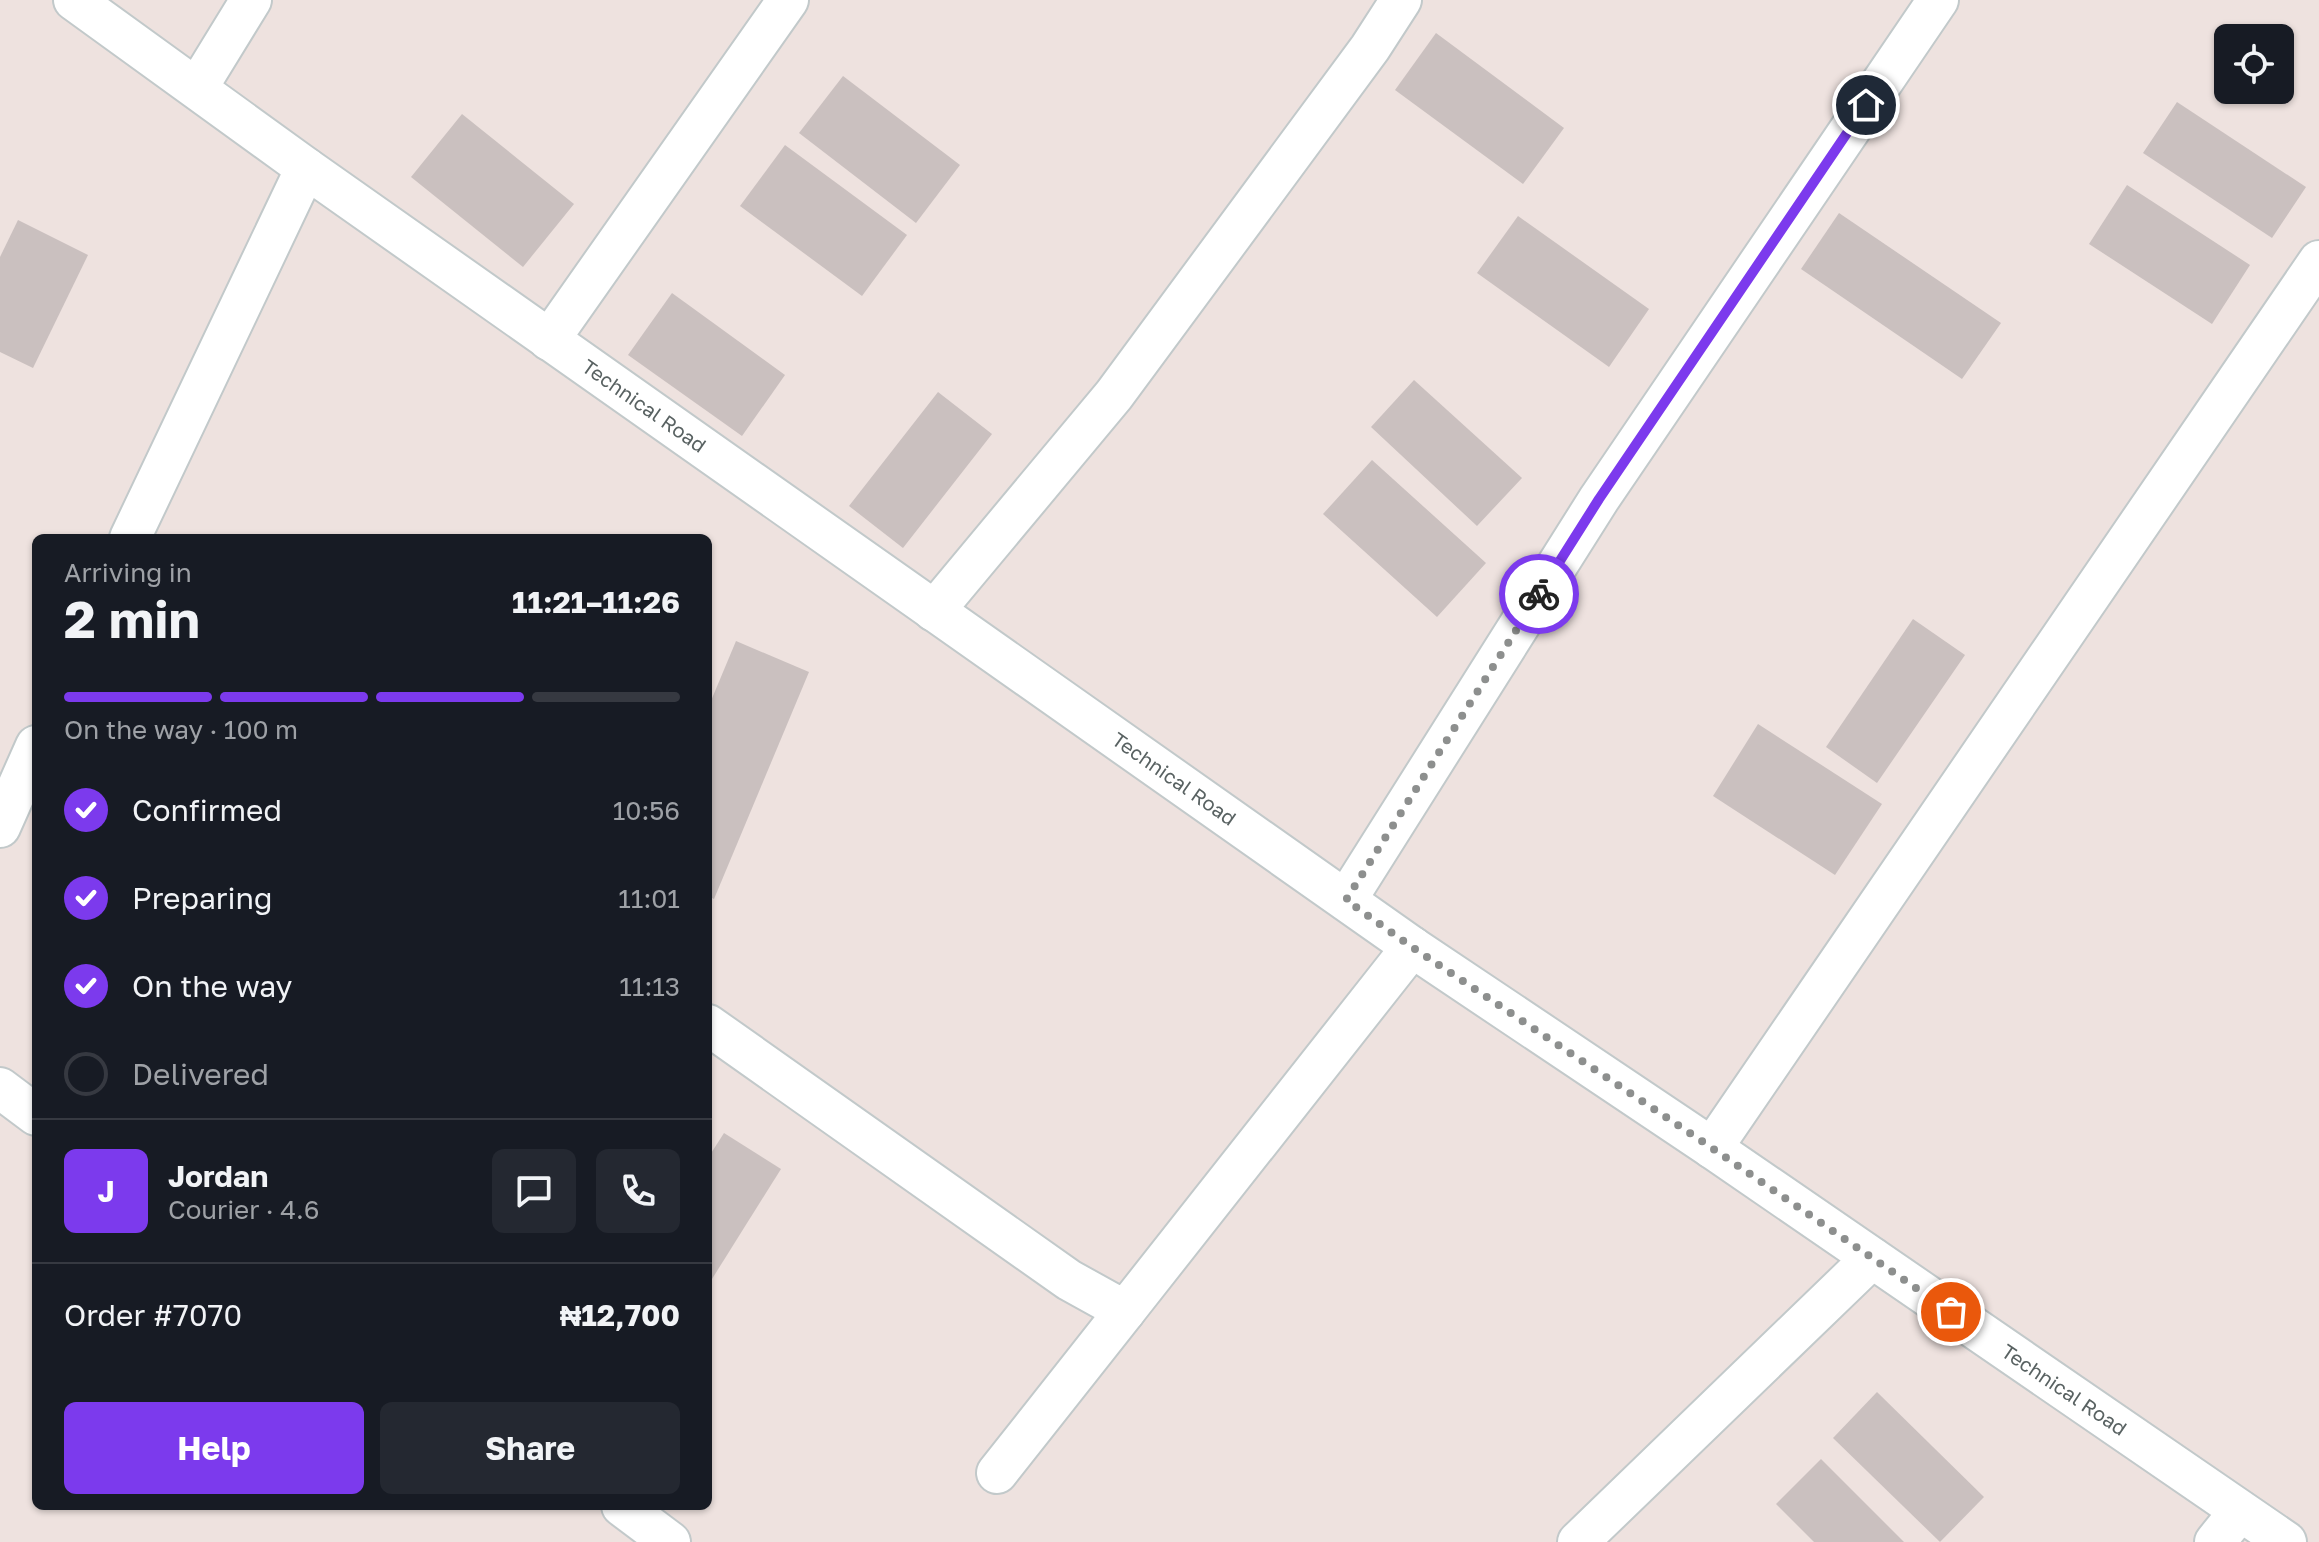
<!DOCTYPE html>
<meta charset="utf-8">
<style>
body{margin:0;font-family:"Golos Text",sans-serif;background:#242831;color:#f1f3f6;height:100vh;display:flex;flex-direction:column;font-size:30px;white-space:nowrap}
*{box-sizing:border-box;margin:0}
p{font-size:26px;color:#9ea1a6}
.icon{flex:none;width:44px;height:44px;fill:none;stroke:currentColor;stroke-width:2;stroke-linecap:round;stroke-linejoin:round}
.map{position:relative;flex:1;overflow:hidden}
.side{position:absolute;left:32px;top:534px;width:680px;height:976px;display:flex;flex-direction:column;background:#171b24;border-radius:12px;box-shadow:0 2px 6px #0004}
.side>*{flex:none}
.tools{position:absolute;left:2214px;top:24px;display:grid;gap:16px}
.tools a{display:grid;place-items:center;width:80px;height:80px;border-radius:12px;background:#171b24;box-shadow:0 2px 6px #0004;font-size:40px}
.pin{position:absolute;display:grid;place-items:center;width:68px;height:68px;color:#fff;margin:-34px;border:4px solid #fff;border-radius:50%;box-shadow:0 2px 8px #0007}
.courier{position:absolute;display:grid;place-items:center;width:80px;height:80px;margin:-40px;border:6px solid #7c3aed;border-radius:50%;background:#fff;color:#222;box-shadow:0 2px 10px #0007}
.summary em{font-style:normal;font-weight:700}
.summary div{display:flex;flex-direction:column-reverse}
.summary{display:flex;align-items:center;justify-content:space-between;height:136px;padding:0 32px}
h1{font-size:52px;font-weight:700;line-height:60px}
.bar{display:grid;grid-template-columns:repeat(4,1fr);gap:12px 8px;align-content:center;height:96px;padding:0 32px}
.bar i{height:10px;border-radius:6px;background:#363941}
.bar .on{background:#7c3aed}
.bar p{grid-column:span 4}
.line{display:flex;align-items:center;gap:20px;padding:0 32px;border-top:2px solid #363941}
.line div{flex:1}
.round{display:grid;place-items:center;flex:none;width:84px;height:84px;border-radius:12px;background:#242831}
ol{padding:0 32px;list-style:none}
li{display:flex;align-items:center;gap:24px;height:88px}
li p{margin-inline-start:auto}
li .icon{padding:8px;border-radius:50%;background:#7c3aed;color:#fff;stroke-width:4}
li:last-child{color:#9ea1a6}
li i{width:44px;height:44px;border:4px solid #363941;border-radius:50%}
.button{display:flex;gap:16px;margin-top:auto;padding:16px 32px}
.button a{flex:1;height:92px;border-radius:12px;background:#7c3aed;color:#fff;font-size:32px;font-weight:700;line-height:92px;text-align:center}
.button a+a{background:#242831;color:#f1f3f6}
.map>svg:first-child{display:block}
.building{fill:#cac0bf}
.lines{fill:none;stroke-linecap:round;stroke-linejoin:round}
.minor-casing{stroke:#c2c9ca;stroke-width:44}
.minor{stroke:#fff;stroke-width:40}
.done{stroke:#8d8f8e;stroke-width:8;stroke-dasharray:0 14.4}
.route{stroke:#7c3aed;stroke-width:10}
.labels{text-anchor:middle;stroke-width:7;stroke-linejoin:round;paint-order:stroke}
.street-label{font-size:20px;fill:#596262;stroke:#fff}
</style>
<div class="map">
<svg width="2319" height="1542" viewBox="0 0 2319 1542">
<rect width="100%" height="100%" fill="#eee2df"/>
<g class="building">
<path d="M1436 33 1564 128 1523 184 1395 90Z"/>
<path d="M843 76 960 165 916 223 799 133Z"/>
<path d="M2177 102 2306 187 2272 238 2143 153Z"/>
<path d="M462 114 574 204 523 267 411 177Z"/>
<path d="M785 145 907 235 862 296 740 206Z"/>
<path d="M2127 185 2250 265 2212 324 2089 244Z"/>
<path d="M1839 213 2001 323 1962 379 1801 269Z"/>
<path d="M1518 216 1649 309 1609 367 1477 273Z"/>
<path d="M18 220 88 255 33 368 0 352V257Z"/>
<path d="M672 293 785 375 742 436 628 355Z"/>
<path d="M1414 380 1522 478 1477 526 1371 427Z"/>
<path d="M938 392 992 434 903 548 849 506Z"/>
<path d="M1372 460 1486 563 1437 617 1323 514Z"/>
<path d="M1913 619 1965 655 1877 783 1826 747Z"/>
<path d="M736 641 809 672 714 899 708 896V708Z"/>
<path d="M1758 724 1882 804 1835 875 1713 796Z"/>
<path d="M724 1133 781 1169 712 1279 708 1277V1158Z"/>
<path d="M1877 1392 1984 1497 1940 1542 1833 1438Z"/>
<path d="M1821 1459 1904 1542H1814L1776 1504Z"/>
</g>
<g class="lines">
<g class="minor-casing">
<g id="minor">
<path d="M74 0 306 168 1412 947 1712 1148 2286 1542"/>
<path d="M197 88 251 0"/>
<path d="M549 340 788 0"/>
<path d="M130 538 306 168"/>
<path d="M934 611 1114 395 1370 48 1401 0"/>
<path d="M0 827 36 746"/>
<path d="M1346 900 1599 499 1938 0"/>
<path d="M708 1025 1069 1280 1125 1311 1412 947"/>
<path d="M0 1088 36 1115"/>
<path d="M1712 1148 2319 261"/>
<path d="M997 1473 1125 1311"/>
<path d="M622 1506 670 1542"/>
<path d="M1578 1542 1872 1258"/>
<path d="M2215 1542 2240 1511"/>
</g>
</g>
<use href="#minor" class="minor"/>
</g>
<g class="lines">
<path class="done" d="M1539 594 1346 900 1412 947 1712 1148 1951 1312"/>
<path class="route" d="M1539 594 1599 499 1866 105"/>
</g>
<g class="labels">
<g class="street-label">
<text transform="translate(644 406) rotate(35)" y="7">Technical Road</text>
<text transform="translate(1174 779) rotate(35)" y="7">Technical Road</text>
<text transform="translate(2064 1390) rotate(34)" y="7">Technical Road</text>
</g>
</g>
</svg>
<div class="tools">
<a><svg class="icon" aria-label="locate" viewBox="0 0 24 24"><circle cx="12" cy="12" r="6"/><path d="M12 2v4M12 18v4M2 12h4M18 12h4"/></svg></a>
</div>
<div class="pin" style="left:1951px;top:1312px;background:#ea580c"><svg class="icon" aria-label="bag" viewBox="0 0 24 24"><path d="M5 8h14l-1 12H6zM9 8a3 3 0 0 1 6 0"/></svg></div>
<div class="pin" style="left:1866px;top:105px;background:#1f2937"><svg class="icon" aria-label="home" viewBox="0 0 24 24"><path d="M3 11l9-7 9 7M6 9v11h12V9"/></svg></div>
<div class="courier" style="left:1539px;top:594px"><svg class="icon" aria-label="bike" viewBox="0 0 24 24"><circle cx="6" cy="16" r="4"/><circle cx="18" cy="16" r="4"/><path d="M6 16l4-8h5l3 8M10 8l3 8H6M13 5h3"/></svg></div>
<section class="side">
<div class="summary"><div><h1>2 min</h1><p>Arriving in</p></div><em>11:21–11:26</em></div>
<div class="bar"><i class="on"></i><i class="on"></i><i class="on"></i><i></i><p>On the way · 100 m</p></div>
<ol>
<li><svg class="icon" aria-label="check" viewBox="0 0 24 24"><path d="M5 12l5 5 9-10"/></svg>Confirmed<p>10:56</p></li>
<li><svg class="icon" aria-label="check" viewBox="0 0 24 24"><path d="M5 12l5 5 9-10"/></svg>Preparing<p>11:01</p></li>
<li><svg class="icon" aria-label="check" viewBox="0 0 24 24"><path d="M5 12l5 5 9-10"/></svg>On the way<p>11:13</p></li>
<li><i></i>Delivered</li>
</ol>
<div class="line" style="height:144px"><b class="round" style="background:#7c3aed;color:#fff">J</b><div><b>Jordan</b><p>Courier · 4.6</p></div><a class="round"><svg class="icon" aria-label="chat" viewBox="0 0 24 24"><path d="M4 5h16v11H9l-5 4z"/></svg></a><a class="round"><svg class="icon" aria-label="phone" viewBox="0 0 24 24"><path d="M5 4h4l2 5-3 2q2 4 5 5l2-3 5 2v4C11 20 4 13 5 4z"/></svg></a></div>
<div class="line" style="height:104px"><div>Order #7070</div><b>₦12,700</b></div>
<div class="button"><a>Help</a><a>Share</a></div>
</section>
</div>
